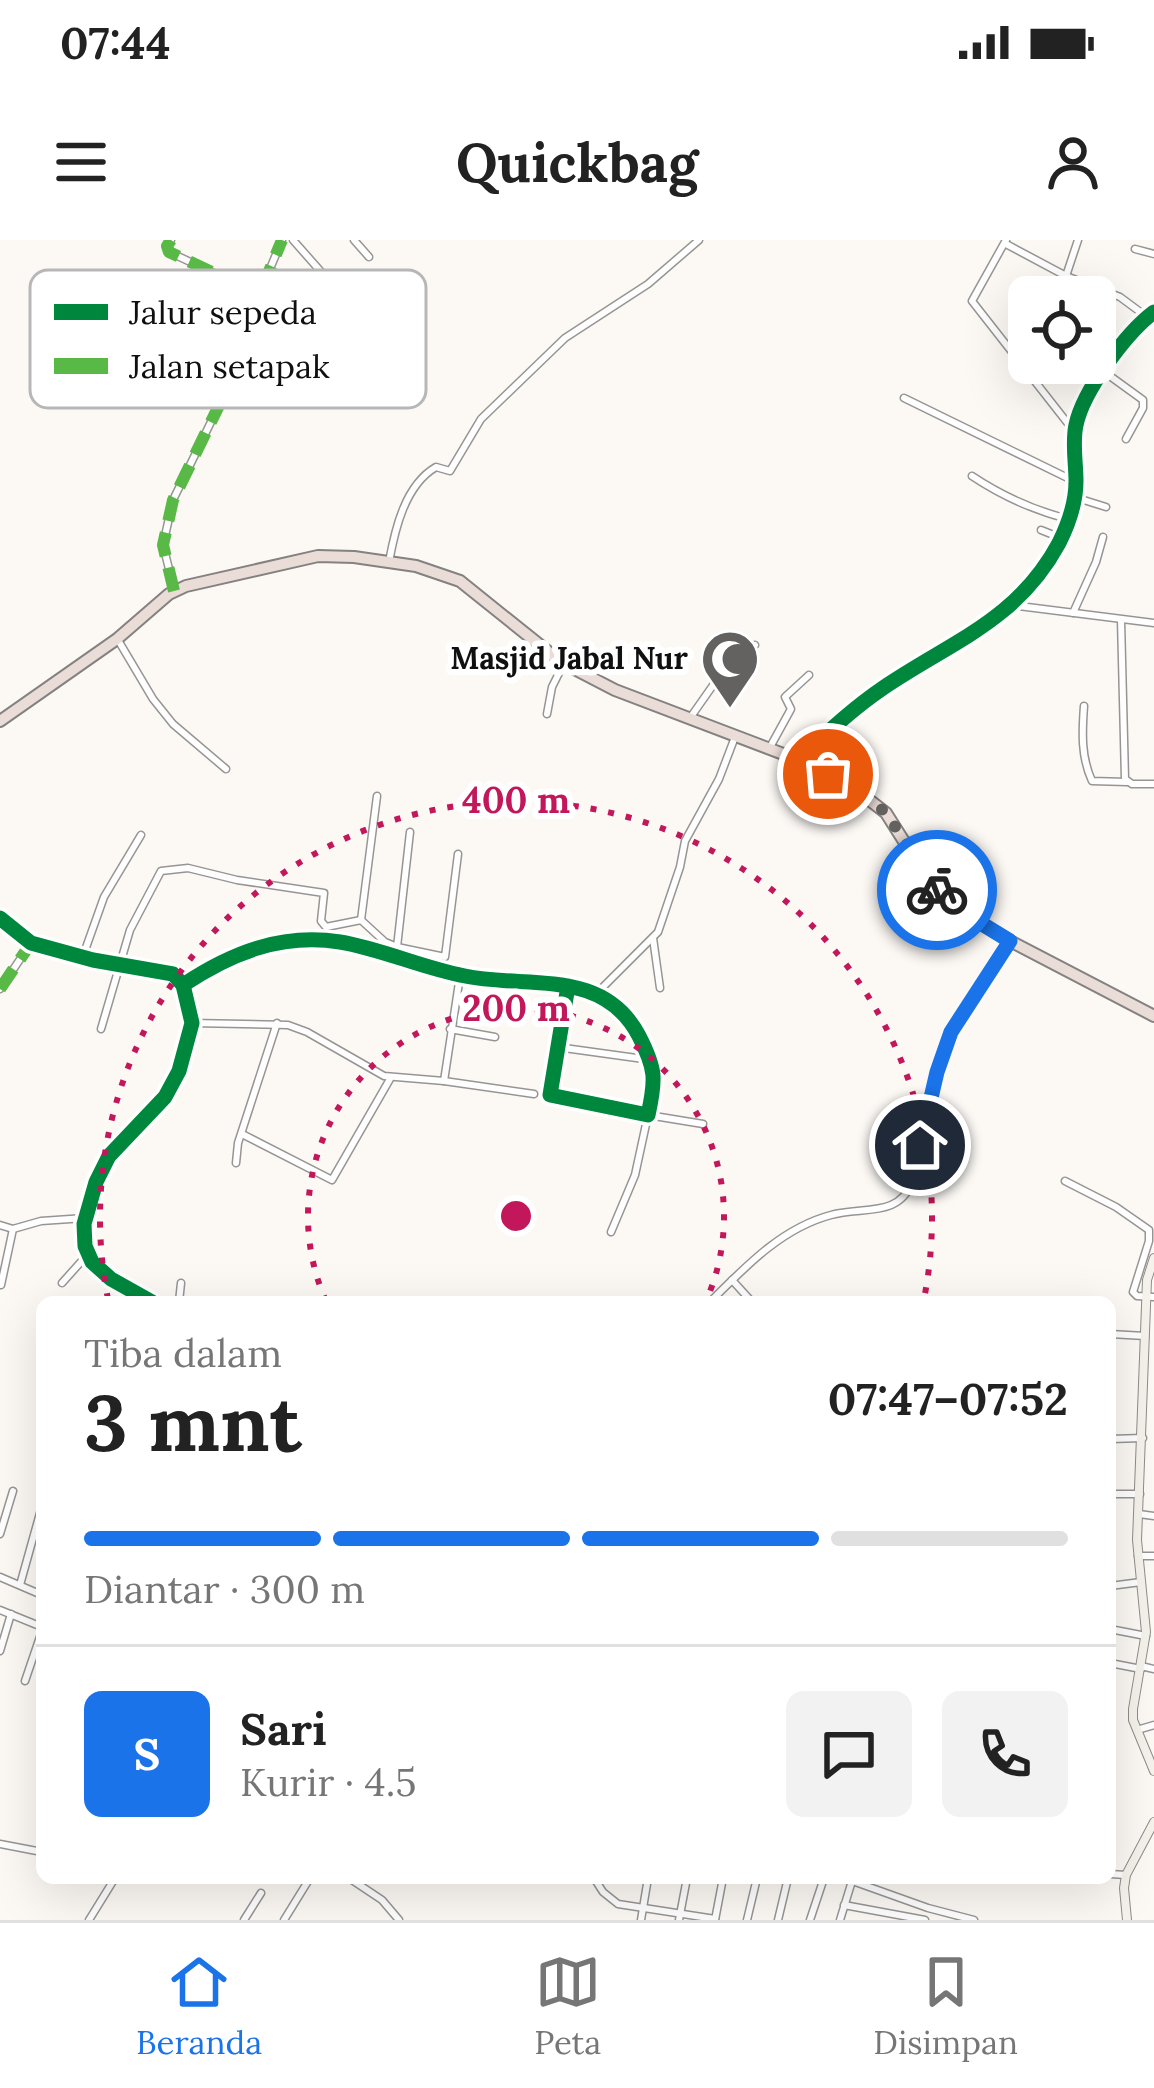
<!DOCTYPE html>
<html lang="id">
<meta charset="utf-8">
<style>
body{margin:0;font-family:Lora,serif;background:#f2f2f2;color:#222;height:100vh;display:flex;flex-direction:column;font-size:45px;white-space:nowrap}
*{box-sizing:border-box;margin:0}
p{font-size:39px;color:#767676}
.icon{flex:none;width:66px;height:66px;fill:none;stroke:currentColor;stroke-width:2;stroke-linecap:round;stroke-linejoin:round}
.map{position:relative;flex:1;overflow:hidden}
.sheet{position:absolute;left:36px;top:1056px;width:1080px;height:588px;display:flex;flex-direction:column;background:#fff;border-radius:18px;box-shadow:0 12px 48px #0002}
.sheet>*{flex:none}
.fabs{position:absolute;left:1008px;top:36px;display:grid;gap:24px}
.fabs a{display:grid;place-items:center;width:108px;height:108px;border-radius:18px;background:#fff;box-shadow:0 12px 48px #0002;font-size:60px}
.pin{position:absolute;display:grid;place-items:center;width:102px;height:102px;color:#fff;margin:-51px;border:6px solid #fff;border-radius:50%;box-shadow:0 3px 12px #0007}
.courier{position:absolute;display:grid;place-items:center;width:120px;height:120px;margin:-60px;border:9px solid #1a73e8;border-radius:50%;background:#fff;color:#222;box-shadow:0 3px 15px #0007}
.overview em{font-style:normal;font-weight:800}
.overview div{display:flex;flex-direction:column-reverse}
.overview{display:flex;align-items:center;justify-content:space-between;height:204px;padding:0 48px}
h1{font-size:78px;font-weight:800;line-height:90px}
.bar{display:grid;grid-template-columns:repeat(4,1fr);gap:18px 12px;align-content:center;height:144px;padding:0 48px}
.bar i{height:15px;border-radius:9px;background:#e0e0e0}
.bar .current{background:#1a73e8}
.bar p{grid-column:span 4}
.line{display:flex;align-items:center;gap:30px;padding:0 48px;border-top:3px solid #e0e0e0}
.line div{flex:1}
.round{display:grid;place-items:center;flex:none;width:126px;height:126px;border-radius:18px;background:#f2f2f2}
.status{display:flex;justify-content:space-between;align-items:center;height:84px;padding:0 60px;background:#fff;direction:ltr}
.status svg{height:33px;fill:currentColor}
header{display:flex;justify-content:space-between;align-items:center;height:156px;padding:0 48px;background:#fff;font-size:54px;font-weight:800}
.dock{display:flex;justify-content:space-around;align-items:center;height:168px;border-top:3px solid #e0e0e0;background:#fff;font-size:33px;color:#767676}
.dock a{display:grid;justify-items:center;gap:6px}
.dock .current{color:#1a73e8}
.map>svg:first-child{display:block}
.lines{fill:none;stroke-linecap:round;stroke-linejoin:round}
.street-casing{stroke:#969593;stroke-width:9}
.secondary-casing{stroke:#8d8c8a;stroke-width:10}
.highway-casing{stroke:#848280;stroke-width:14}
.street{stroke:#fffefe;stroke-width:6}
.secondary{stroke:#f5f2eb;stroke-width:8}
.highway{stroke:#eadcd6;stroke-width:10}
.quiet{stroke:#58b947;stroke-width:12;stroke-dasharray:24 12;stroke-linecap:butt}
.cycleway-casing{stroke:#fff;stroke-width:22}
.cycleway{stroke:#00873e;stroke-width:15}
.done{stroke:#636260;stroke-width:12;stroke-dasharray:0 21.6}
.route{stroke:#1a73e8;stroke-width:15}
.ring{fill:none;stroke:#c2185b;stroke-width:6;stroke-dasharray:6 12}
.labels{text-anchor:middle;stroke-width:12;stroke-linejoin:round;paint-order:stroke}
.poi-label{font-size:30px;font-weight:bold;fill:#101010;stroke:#fff;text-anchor:end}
.key{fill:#fff;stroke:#b7b7b7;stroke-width:3}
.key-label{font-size:33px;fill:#101010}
.centre{fill:#c2185b;stroke:#fff;stroke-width:6}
.ring-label{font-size:36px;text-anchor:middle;font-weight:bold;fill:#c2185b;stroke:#fff;stroke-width:12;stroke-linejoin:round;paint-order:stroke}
</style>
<div class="status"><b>07:44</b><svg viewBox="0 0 49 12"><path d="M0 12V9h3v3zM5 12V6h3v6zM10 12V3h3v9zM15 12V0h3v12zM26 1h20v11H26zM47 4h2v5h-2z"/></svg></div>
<header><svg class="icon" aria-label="menu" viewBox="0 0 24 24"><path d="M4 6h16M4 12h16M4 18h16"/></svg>Quickbag<svg class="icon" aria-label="person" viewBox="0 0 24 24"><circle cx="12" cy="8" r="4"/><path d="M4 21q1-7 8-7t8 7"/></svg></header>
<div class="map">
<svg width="1154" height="1680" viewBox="0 0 1154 1680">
<rect width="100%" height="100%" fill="#fcf9f5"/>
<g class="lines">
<g class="street-casing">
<g id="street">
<path d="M171 0 167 6 169 12 216 34 227 47 257 68"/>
<path d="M293 0 360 76 333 107"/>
<path d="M354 0 369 17"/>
<path d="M1006 0 972 61 1073 190"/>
<path d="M1006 4 1066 36 1120 57 1147 77"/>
<path d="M1135 9 1154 14"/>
<path d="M1066 36 1078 0"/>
<path d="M1103 131 1143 160V168L1126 199"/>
<path d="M904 158 1076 242"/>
<path d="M972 236C1002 256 1033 270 1068 279"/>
<path d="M1074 257 1106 267"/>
<path d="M1041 290 1061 298"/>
<path d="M389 322C395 289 405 245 436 227L450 231 481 179 565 98 648 44 699 0"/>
<path d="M174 349 163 305 173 260 244 114 262 48 282 0"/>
<path d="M1011 365 1154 383"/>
<path d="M1073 373 1096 322 1103 297"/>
<path d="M1121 380 1125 539 1132 544H1154"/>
<path d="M118 400 153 459 173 484 226 529"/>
<path d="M1084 466C1082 493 1081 517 1092 541L1127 542"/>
<path d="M547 474 552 447 564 423"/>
<path d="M690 478 716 441 755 405"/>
<path d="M769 509 791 469 785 457 809 435"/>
<path d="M799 520C825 493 852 468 883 448 951 402 1018 379 1059 302 1068 284 1076 261 1076 240 1076 222 1072 203 1076 185 1083 151 1126 93 1154 72"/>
<path d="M0 678 31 703 93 720 173 734 183 745 192 783 179 831 165 857 109 916 96 942 84 984 85 1006 92 1022 111 1039 152 1062"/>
<path d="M361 680 377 556"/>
<path d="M653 698 660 748"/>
<path d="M397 707 445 717 458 614"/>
<path d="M83 716 104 657 141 595"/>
<path d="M183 745C231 713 281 693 340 702 382 709 422 728 465 736 527 749 603 727 639 796 656 829 656 839 648 875L550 855 568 746"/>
<path d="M603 747 658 692 680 627 685 601 719 539 735 497"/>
<path d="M0 749 31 703"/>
<path d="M192 783 288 785 307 792 384 836 444 841 534 854"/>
<path d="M101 789 130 690 161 631 188 628 237 640 324 653 321 681 326 687 361 680 385 702 397 707 410 592"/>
<path d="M450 789 495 797"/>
<path d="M557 807 651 820"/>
<path d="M444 841 460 736"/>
<path d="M242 894 332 940 390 839"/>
<path d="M236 923 238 903 277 783"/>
<path d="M1065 941 1116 967 1149 990V1001L1133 1052 1137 1056 1154 1057"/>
<path d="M0 985 13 989"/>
<path d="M611 992 635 935 648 875 703 884"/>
<path d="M732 1040 752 1062"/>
<path d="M62 1043 88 1014"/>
<path d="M1 1045 13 989 41 981 85 978"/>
<path d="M179 1062 181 1043"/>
<path d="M710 1062C746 1026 782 988 831 975 862 966 899 978 912 942L943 810 965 767 1010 701"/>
<path d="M1110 1094 1145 1096"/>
<path d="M1110 1199 1143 1198"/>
<path d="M1110 1254H1140"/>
<path d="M1139 1274 1154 1276"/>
<path d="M0 1294 13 1251"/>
<path d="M1138 1316H1154"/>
<path d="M0 1337 42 1355"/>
<path d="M20 1345 42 1266"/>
<path d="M1110 1346 1141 1342"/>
<path d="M0 1370 42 1387"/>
<path d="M1115 1390 1146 1396"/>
<path d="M0 1411 11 1374"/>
<path d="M1110 1423 1141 1429"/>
<path d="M1141 1426 1154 1429"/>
<path d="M25 1441 42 1391"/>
<path d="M1137 1490 1154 1485"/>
<path d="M0 1604 42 1612"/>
<path d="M1110 1634 1126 1635"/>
<path d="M349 1638 382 1660 399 1680"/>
<path d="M594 1638 603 1652 618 1664 715 1679"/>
<path d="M844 1638 928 1668 974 1680"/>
<path d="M844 1665 925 1680"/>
<path d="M89 1680 115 1638"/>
<path d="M244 1680 261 1653"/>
<path d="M284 1680 310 1638"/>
<path d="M641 1680 648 1638"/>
<path d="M679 1680 687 1638"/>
<path d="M715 1680 723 1638"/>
<path d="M747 1680 757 1638"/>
<path d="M778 1680 788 1638"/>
<path d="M810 1680 824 1638"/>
<path d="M840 1680 852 1641"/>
</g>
</g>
<g class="secondary-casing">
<g id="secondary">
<path d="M1154 1018 1147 1040 1137 1300 1146 1392 1133 1469V1480L1154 1531"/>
<path d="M1127 1680 1124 1648 1126 1635 1154 1582"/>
</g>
</g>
<g class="highway-casing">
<path id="highway" d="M0 481 117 399 169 354 186 346 318 316 354 317 416 326 460 341 561 422 615 450 799 520 859 552 886 573 924 633 956 668 1010 701 1154 776"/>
</g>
<use href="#street" class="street"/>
<use href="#secondary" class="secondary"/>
<use href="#highway" class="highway"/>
<g class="quiet">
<path d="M171 0 167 6 169 12 216 34 227 47 257 68"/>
<path d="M174 351 163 305 173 260 244 114 262 48 282 0"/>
<path d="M0 749 31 703"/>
</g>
<g class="cycleway-casing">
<g id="cycleway">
<path d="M799 520C825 494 852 469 883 448 952 401 1017 381 1059 303 1068 285 1076 261 1076 241 1076 222 1072 203 1076 185 1083 151 1126 93 1154 72"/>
<path d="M0 678 31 703 93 720 173 734 183 745 192 783 179 831 165 857 109 916 96 942 84 984 85 1006 92 1022 111 1039 152 1062"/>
<path d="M183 745C231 713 281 693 340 702 382 709 422 728 465 736 527 749 603 727 639 796 656 829 656 839 648 875L550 855 568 746"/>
</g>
</g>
<use href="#cycleway" class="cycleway"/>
</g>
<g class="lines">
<path class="done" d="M828 534 871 560 886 573 937 650"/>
<path class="route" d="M920 905 937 832 951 792 1010 701 956 668 937 650"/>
</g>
<g class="ring">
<path d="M326 1061A208 208 0 1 1 706 1061"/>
<path d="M108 1059A416 416 0 1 1 924 1059"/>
</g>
<defs>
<g id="mosque-pin" transform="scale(3)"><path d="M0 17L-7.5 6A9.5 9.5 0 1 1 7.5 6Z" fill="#636260" stroke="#fff"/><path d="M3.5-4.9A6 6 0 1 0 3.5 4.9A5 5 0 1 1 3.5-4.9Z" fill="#fff"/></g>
</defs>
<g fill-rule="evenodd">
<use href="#mosque-pin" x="730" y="419"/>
</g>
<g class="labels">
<g class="poi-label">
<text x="688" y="429">Masjid Jabal Nur</text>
</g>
</g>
<rect x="30" y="30" width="396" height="138" rx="18" class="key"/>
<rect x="54" y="64" width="54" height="16" fill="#00873e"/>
<rect x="54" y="118" width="54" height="16" fill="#58b947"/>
<g class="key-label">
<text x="129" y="84">Jalur sepeda</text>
<text x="129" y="138">Jalan setapak</text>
</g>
<circle cx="516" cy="976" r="18" class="centre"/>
<g class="ring-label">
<text x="516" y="573">400 m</text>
<text x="516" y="781">200 m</text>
</g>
</svg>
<div class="fabs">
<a><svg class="icon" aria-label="locate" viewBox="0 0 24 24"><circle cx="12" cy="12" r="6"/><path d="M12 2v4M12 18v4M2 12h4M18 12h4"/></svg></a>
</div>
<div class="pin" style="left:828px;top:534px;background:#ea580c"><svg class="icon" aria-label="bag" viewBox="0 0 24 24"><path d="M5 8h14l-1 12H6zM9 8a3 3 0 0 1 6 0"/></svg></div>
<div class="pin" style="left:920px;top:905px;background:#1f2937"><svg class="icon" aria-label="home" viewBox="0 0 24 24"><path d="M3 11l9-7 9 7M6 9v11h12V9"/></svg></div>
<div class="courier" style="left:937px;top:650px"><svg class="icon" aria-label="bike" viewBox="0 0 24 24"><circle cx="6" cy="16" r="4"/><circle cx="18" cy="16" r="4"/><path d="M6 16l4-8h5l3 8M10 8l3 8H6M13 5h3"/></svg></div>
<section class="sheet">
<div class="overview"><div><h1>3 mnt</h1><p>Tiba dalam</p></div><em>07:47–07:52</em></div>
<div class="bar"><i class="current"></i><i class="current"></i><i class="current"></i><i></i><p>Diantar · 300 m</p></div>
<div class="line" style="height:216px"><b class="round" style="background:#1a73e8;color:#fff">S</b><div><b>Sari</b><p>Kurir · 4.5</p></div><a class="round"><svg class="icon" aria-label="chat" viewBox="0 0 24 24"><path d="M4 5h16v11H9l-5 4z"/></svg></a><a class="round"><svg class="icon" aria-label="phone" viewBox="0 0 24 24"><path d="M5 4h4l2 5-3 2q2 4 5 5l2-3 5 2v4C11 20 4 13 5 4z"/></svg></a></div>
</section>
</div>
<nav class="dock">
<a class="current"><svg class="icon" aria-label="home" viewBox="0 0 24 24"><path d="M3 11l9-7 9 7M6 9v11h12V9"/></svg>Beranda</a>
<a><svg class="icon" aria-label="map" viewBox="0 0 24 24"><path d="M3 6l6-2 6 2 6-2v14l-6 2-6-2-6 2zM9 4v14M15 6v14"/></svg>Peta</a>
<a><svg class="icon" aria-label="saved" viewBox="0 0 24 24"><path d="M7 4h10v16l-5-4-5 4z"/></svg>Disimpan</a>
</nav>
